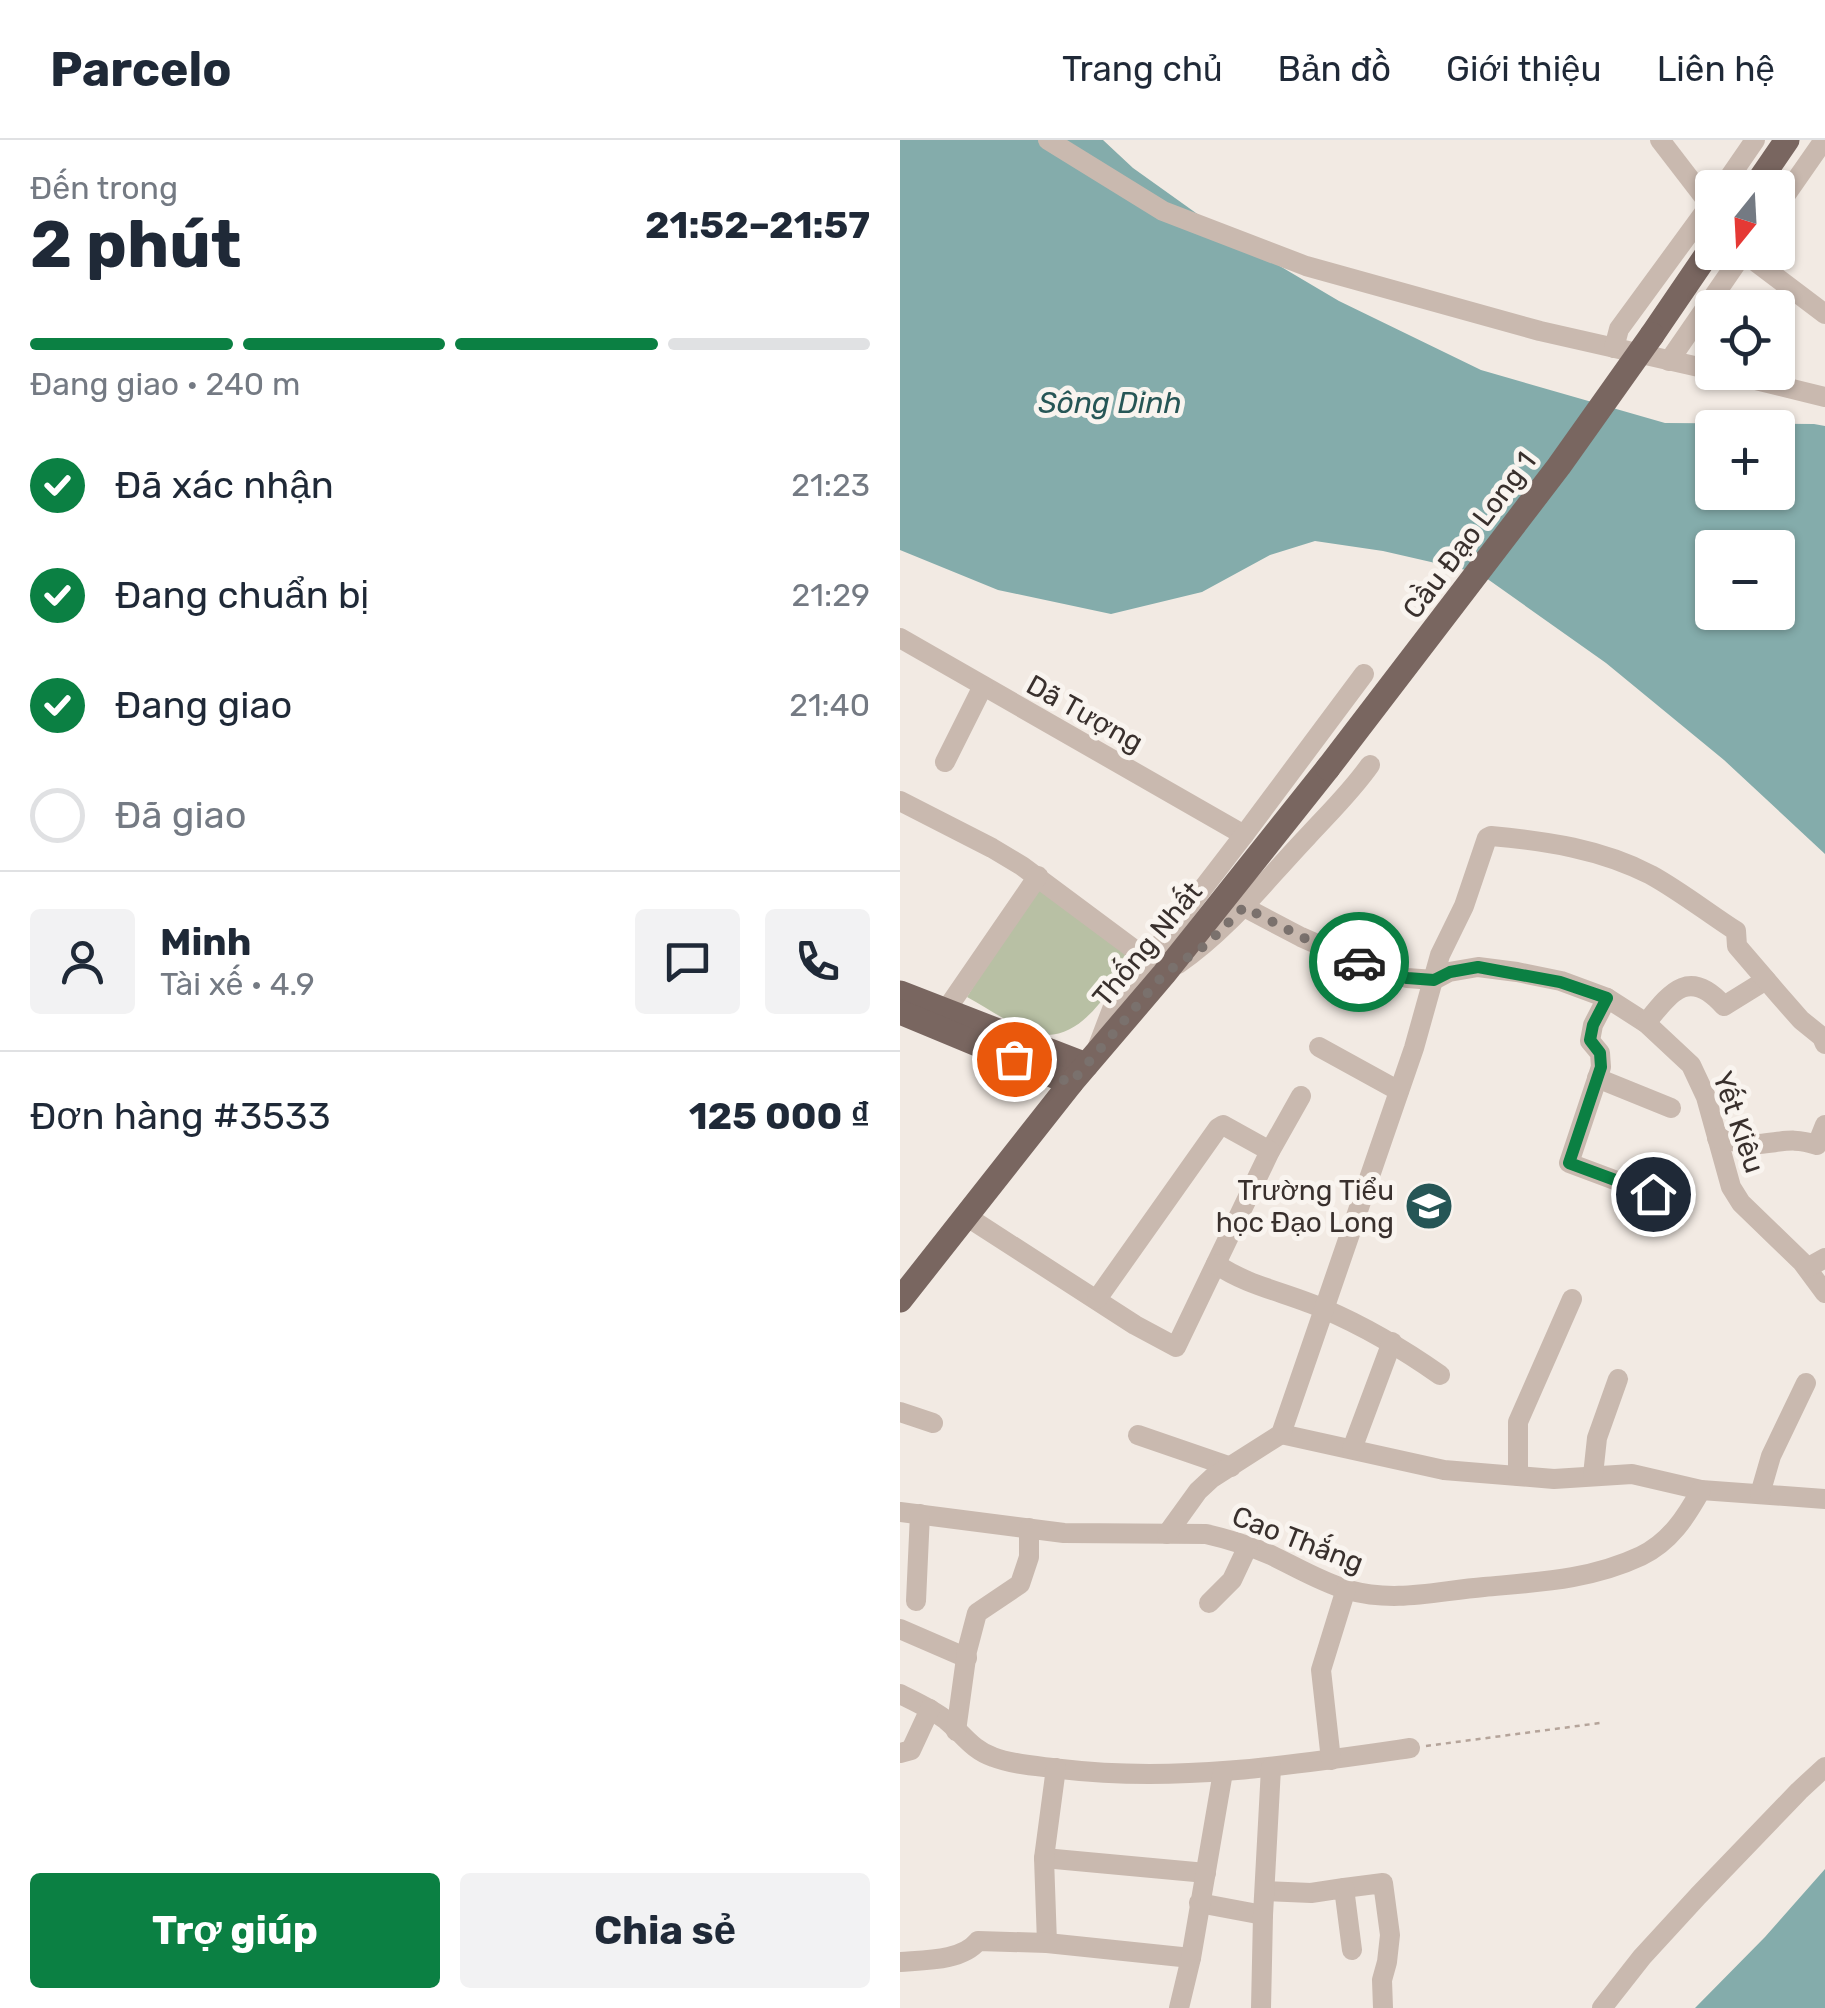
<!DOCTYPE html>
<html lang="vi">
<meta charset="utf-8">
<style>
body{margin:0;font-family:Rubik,sans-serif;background:#f2f2f3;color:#1f2937;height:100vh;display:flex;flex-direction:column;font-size:38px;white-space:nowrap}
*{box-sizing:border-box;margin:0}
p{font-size:32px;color:#747a83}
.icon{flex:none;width:55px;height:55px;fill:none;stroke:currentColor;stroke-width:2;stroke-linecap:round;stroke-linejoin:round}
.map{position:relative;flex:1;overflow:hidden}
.panel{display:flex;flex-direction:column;background:#fff;width:900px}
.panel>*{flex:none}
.needle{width:65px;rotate:198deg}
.controls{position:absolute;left:795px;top:30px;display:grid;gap:20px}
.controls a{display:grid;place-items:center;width:100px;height:100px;border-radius:10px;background:#fff;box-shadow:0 2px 8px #0004;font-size:50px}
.pin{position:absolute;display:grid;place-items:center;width:85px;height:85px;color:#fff;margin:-42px;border:5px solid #fff;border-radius:50%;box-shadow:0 2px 10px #0007}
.courier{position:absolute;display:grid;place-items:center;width:100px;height:100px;margin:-50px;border:8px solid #0b8043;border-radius:50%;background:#fff;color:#222;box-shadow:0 2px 12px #0007}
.summary em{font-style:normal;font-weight:700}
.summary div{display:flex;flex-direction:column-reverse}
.summary{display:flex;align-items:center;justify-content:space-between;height:170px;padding:0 30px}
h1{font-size:65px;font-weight:700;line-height:75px}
.bar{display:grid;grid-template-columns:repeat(4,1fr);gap:15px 10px;align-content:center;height:120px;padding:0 30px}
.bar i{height:12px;border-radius:8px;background:#e0e1e3}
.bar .active{background:#0b8043}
.bar p{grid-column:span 4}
.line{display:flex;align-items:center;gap:25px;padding:0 30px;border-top:2px solid #e0e1e3}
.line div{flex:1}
.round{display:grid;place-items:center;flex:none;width:105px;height:105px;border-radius:10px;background:#f2f2f3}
ol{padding:0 30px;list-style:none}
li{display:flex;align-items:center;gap:30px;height:110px}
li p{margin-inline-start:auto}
li .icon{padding:10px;border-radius:50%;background:#0b8043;color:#fff;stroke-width:4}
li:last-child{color:#747a83}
li i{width:55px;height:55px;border:5px solid #e0e1e3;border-radius:50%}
.primary-button{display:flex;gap:20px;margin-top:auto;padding:20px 30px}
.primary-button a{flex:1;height:115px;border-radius:10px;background:#0b8043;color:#fff;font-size:40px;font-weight:700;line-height:115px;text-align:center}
.primary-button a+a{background:#f2f2f3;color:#1f2937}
header{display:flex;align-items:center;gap:60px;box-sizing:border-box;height:140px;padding:0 50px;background:#fff;border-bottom:2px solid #e0e1e3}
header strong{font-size:48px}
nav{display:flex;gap:55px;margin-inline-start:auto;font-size:35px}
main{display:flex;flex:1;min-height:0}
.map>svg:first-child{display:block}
.green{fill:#b8c0a4}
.water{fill:#84acab;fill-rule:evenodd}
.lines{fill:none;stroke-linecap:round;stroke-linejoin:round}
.path{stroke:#b5a49a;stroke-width:2.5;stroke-dasharray:5 5;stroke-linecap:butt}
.minor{stroke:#c9b9af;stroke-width:20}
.major{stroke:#796660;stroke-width:25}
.major-bridge{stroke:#796660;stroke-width:25}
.done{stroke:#7a716d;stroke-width:10;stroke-dasharray:0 18}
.route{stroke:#0b8043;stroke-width:12}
.labels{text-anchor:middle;stroke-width:10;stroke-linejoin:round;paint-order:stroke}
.street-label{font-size:28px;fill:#39302d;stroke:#f9f4ef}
.poi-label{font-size:28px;fill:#39302d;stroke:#f9f4ef;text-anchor:end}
.water-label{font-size:30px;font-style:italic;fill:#265656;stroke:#f9f4ef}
</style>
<header>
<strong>Parcelo</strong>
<nav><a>Trang chủ</a><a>Bản đồ</a><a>Giới thiệu</a><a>Liên hệ</a></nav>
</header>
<main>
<section class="panel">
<div class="summary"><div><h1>2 phút</h1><p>Đến trong</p></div><em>21:52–21:57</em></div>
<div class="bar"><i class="active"></i><i class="active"></i><i class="active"></i><i></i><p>Đang giao · 240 m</p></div>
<ol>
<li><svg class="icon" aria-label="check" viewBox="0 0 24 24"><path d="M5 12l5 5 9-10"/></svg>Đã xác nhận<p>21:23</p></li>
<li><svg class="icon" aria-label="check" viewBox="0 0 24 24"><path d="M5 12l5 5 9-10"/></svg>Đang chuẩn bị<p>21:29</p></li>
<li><svg class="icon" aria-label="check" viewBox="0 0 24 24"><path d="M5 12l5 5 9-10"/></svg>Đang giao<p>21:40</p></li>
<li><i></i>Đã giao</li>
</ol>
<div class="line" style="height:180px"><a class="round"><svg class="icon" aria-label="person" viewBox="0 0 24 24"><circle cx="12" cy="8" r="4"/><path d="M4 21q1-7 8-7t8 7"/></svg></a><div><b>Minh</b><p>Tài xế · 4.9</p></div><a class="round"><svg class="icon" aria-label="chat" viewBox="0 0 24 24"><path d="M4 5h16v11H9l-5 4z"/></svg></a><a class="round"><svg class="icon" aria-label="phone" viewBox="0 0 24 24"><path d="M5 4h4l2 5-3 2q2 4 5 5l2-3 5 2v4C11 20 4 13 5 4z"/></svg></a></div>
<div class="line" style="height:130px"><div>Đơn hàng #3533</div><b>125 000 ₫</b></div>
<div class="primary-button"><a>Trợ giúp</a><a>Chia sẻ</a></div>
</section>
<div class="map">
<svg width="925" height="1868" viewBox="0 0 925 1868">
<rect width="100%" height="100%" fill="#f2eae3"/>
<path class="green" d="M135 747 234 816C209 849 178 911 129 891 107 882 87 868 67 857Z"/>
<g class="water">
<path d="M0 0H203L233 28 324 93 439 161 581 230 765 283 914 284 925 286V714L824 620 706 523 579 433 483 411 415 401 370 415 302 452 211 474 98 450 0 410ZM812 288H878V352H812ZM812 408H878V472H812Z"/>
<path d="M925 1729V1868H795L865 1797Z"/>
</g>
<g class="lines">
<path class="path" d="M526 1606 700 1583"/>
<g class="minor">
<path d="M148 0 263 71 406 126 640 191 812 230"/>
<path d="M760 0 810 65"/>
<path d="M822 48 855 0"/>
<path d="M878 66 924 0"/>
<path d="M844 113 925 174"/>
<path d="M714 208 719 189 812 62"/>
<path d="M769 221 844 112"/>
<path d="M823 232 925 257"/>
<path d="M0 498 344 695"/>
<path d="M45 622 83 546"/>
<path d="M0 661 92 708 122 726 247 819"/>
<path d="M344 767 401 797 460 823 507 838 534 840 549 832 578 827 617 832 661 841 707 858 746 883 791 925 806 957 831 1047 841 1063 902 1122 925 1153"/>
<path d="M278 824C329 789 365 741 407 697 429 673 451 652 470 625"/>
<path d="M707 858 693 885 690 901 700 913 701 927 669 1023 784 1066"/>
<path d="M46 870 138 736"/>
<path d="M746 883C771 852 789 827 824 866L866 840"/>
<path d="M198 906 214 864 344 695 464 534"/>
<path d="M419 907 499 951"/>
<path d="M697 938 771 968"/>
<path d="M817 998C830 1000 846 1005 859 1004 883 1002 893 997 917 1005L925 985"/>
<path d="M66 1076 235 1185 276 1207 370 1011 401 956"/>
<path d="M316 1124C347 1146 389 1153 424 1169 466 1187 503 1209 540 1235"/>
<path d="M907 1128 925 1118"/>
<path d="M197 1159 318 988 323 985 370 1011"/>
<path d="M0 1272 33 1283"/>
<path d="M381 1294 544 1330 654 1339 732 1334 801 1350 925 1359"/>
<path d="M238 1295 331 1327"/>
<path d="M452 1309 492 1202"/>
<path d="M693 1335 697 1298 718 1239"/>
<path d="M618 1336V1282L672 1159"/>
<path d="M860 1354 871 1316 906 1243"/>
<path d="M0 1372 164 1393 306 1394C328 1399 350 1406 371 1415 396 1427 421 1442 448 1450 496 1463 536 1451 584 1447 638 1442 690 1440 741 1416 770 1402 786 1377 801 1350"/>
<path d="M267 1394 298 1351 312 1338 381 1294 514 908 540 815 564 766 587 698 591 696C646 701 701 709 751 735 780 751 808 773 836 791L837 806 879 855 901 880 922 897 925 904"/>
<path d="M16 1461 20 1374"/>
<path d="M309 1463 332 1440 348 1406"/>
<path d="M0 1489 67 1518"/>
<path d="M0 1554C16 1562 32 1569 46 1580 63 1594 72 1610 93 1617 114 1625 139 1626 161 1629 278 1643 394 1625 510 1608"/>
<path d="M56 1591 67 1511 77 1473 120 1444 129 1417V1388"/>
<path d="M0 1613 11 1610 30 1569"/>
<path d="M431 1620 421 1530 446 1449"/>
<path d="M144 1718 306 1733"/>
<path d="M444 1748 483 1743 490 1795 487 1822 482 1840 483 1868"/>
<path d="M365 1751 411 1753 444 1748 452 1810"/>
<path d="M299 1763 363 1775"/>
<path d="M147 1803 144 1718 156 1628"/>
<path d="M0 1822C25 1820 62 1821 78 1801L147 1803 291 1818"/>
<path d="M279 1868 291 1818 323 1632"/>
<path d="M361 1868 363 1775 371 1628"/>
<path d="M702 1868 742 1817 798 1756 899 1651 925 1627"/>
</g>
<g class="major">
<path d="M854 48 887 0"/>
<path d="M752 195 812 107"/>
<path d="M0 853 186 925"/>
<path d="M0 872 171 943"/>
<path d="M0 1160 171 943 264 834 428 628"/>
</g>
<path class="major-bridge" d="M428 628 659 326 752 195"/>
</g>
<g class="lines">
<path class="done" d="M114 919 171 943 264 834 307 804 344 767 402 797 459 822"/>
<path class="route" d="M459 822 507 838 534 840 550 832 578 827 660 842 707 858 693 885 690 900 700 913 701 927 669 1023 753 1054"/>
</g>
<defs>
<g id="school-disc" transform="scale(2.5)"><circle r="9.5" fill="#265656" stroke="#f9f4ef"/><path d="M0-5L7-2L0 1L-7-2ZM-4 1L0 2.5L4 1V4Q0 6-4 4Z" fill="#fff"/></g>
</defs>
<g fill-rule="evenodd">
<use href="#school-disc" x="529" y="1066"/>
</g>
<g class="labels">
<g class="street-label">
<text transform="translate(569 395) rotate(-53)" y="10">Cầu Đạo Long 1</text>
<text transform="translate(185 573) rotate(29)" y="10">Dã Tượng</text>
<text transform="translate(247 804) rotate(-50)" y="10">Thống Nhất</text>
<text transform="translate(839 982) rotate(71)" y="10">Yết Kiêu</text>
<text transform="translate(398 1399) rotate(21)" y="10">Cao Thắng</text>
</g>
<g class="poi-label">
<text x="494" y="1060">Trường Tiểu<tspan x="494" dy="32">học Đạo Long</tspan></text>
</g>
<g class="water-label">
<text x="210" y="273">Sông Dinh</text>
</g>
</g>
</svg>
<div class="controls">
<a><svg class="needle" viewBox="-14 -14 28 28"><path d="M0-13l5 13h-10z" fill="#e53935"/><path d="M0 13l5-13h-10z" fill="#747a83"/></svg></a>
<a><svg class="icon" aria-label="locate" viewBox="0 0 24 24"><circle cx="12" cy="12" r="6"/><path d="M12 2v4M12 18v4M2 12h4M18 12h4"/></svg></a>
<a>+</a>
<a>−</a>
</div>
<div class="pin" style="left:114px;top:919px;background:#ea580c"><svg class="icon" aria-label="bag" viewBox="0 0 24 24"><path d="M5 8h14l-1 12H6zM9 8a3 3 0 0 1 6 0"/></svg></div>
<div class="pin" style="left:753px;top:1054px;background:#1f2937"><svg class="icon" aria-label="home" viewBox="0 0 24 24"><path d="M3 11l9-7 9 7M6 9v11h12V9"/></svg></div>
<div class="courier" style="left:459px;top:822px"><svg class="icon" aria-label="car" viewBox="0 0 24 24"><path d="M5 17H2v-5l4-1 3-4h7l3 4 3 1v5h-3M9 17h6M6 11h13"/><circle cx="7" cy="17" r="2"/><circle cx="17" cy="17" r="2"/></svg></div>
</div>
</main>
